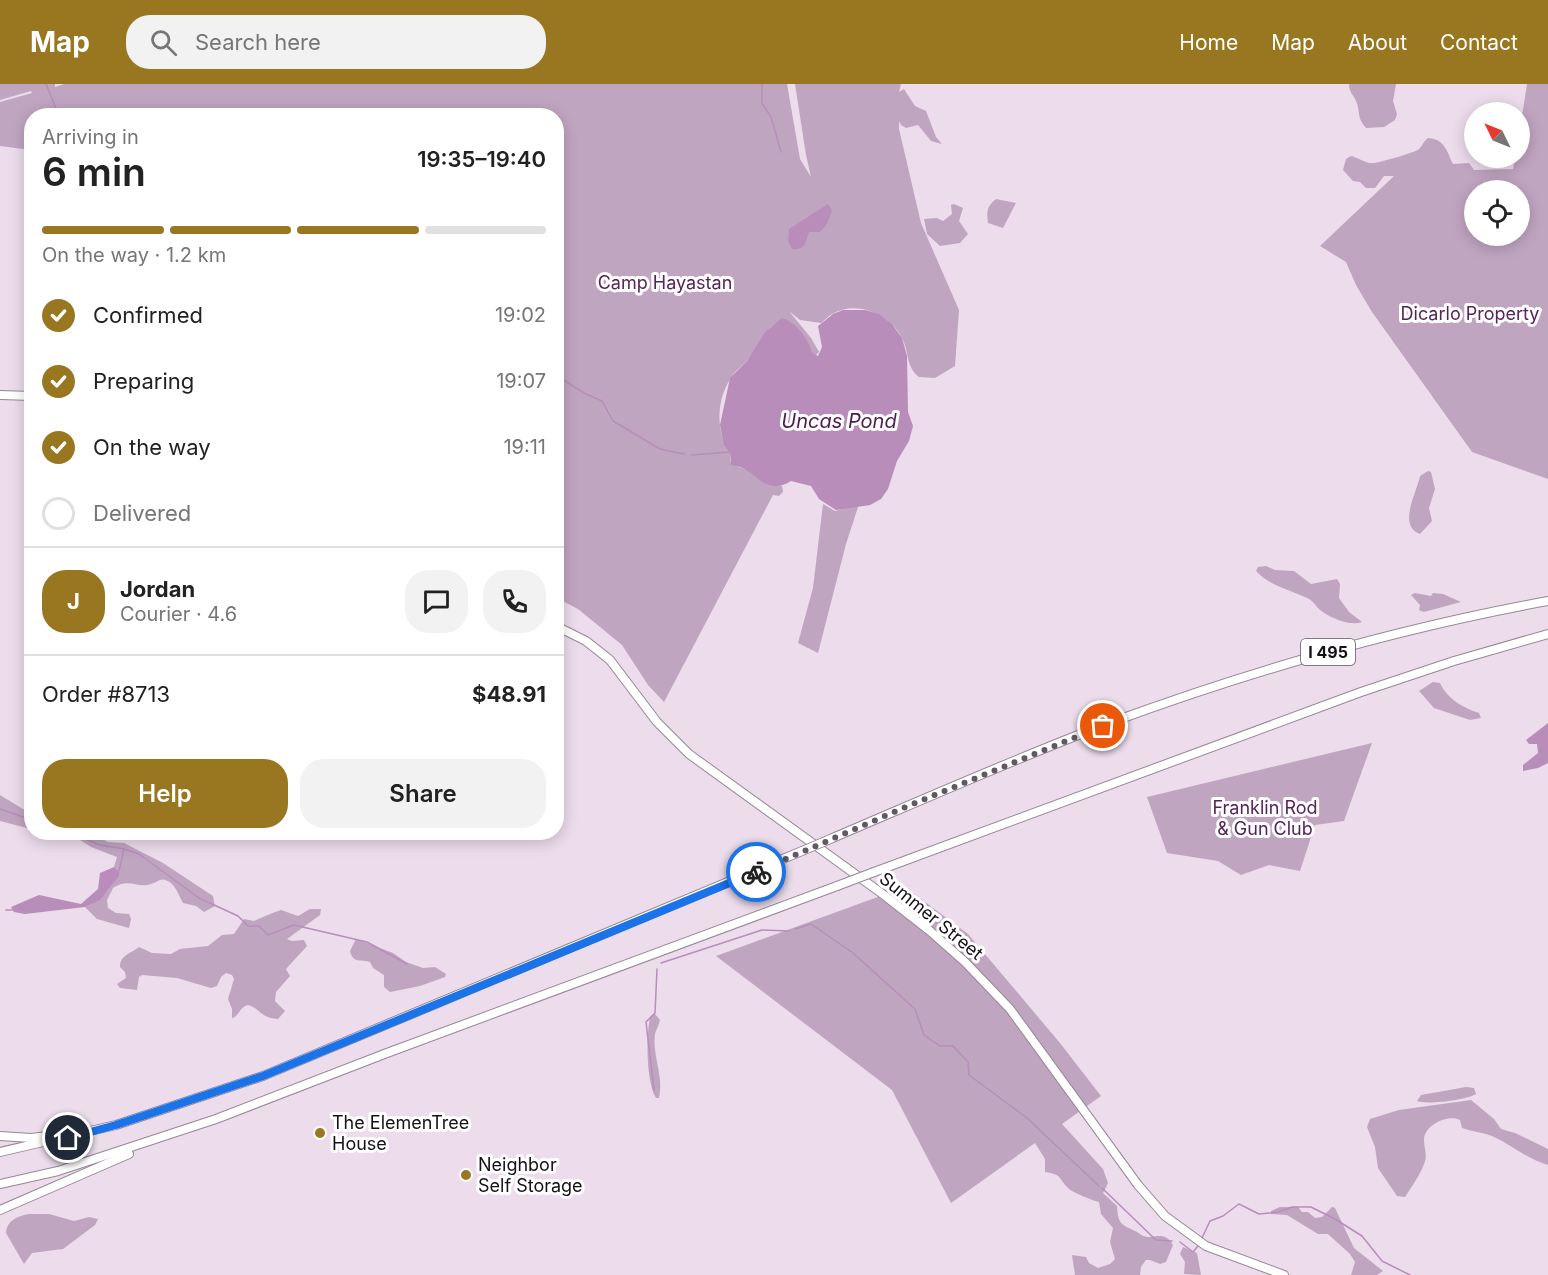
<!DOCTYPE html>
<meta charset="utf-8">
<style>
body{margin:0;font-family:Inter,sans-serif;background:#f2f2f2;color:#222;height:100vh;display:flex;flex-direction:column;font-size:22px;white-space:nowrap}
*{box-sizing:border-box;margin:0}
p{font-size:20px;color:#767676}
.icon{flex:none;width:33px;height:33px;fill:none;stroke:currentColor;stroke-width:2;stroke-linecap:round;stroke-linejoin:round}
.map{position:relative;flex:1;overflow:hidden}
.panel{position:absolute;left:24px;top:24px;width:540px;height:732px;display:flex;flex-direction:column;background:#fff;border-radius:24px;box-shadow:0 3px 15px #0003}
.panel>*{flex:none}
.needle{width:39px;rotate:313deg}
.fabs{position:absolute;left:1464px;top:18px;display:grid;gap:12px}
.fabs a{display:grid;place-items:center;width:66px;height:66px;border-radius:50%;background:#fff;box-shadow:0 3px 15px #0003;font-size:30px}
.pin{position:absolute;display:grid;place-items:center;width:51px;height:51px;color:#fff;margin:-26px;border:3px solid #fff;border-radius:50%;box-shadow:0 2px 6px #0007}
.courier{position:absolute;display:grid;place-items:center;width:60px;height:60px;margin:-30px;border:4px solid #1a73e8;border-radius:50%;background:#fff;color:#222;box-shadow:0 2px 8px #0007}
.headline em{font-style:normal;font-weight:600}
.headline div{display:flex;flex-direction:column-reverse}
.headline{display:flex;align-items:center;justify-content:space-between;height:102px;padding:0 18px}
h1{font-size:39px;font-weight:600;line-height:45px}
.bar{display:grid;grid-template-columns:repeat(4,1fr);gap:9px 6px;align-content:center;height:72px;padding:0 18px}
.bar i{height:8px;border-radius:4px;background:#e0e0e0}
.bar .on{background:#997720}
.bar p{grid-column:span 4}
.line{display:flex;align-items:center;gap:15px;padding:0 18px;border-top:2px solid #e0e0e0}
.line div{flex:1}
.round{display:grid;place-items:center;flex:none;width:63px;height:63px;border-radius:24px;background:#f2f2f2}
ol{padding:0 18px;list-style:none}
li{display:flex;align-items:center;gap:18px;height:66px}
li p{margin-inline-start:auto}
li .icon{padding:6px;border-radius:50%;background:#997720;color:#fff;stroke-width:4}
li:last-child{color:#767676}
li i{width:33px;height:33px;border:3px solid #e0e0e0;border-radius:50%}
.action{display:flex;gap:12px;margin-top:auto;padding:12px 18px}
.action a{flex:1;height:69px;border-radius:24px;background:#997720;color:#fff;font-size:24px;font-weight:600;line-height:69px;text-align:center}
.action a+a{background:#f2f2f2;color:#222}
header{display:flex;align-items:center;gap:36px;box-sizing:border-box;height:84px;padding:0 30px;background:#997720;color:#fff}
header strong{font-size:28px}
nav{display:flex;gap:33px;margin-inline-start:auto;font-size:21px}
.search{width:420px;height:54px;background:#f2f2f2;display:flex;align-items:center;gap:15px;box-sizing:border-box;padding:0 21px;border-radius:24px;color:#767676;font-size:22px}
.map>svg:first-child{display:block}
.green{fill:#c0a5c1;fill-rule:evenodd}
.water{fill:#b88dba}
.lines{fill:none;stroke-linecap:round;stroke-linejoin:round}
.stream{stroke:#b88dba;stroke-width:1.5}
.major-casing{stroke:#958796;stroke-width:10}
.highway-casing{stroke:#958796;stroke-width:10}
.major{stroke:#fff;stroke-width:8}
.highway{stroke:#fff;stroke-width:8}
.highway-bridge-casing{stroke:#958796;stroke-width:10;stroke-linecap:butt}
.highway-bridge{stroke:#fff;stroke-width:8}
.done{stroke:#615862;stroke-width:6;stroke-dasharray:0 10.8}
.route{stroke:#1a73e8;stroke-width:8}
.poi-dot{fill:#997720;stroke:#fff;stroke-width:2}
.labels{text-anchor:middle;stroke-width:6;stroke-linejoin:round;paint-order:stroke}
.shield{fill:#fff;stroke:#5c585d;stroke-width:1.5}
.shield-label{font-size:16px;font-weight:bold;fill:#161117}
.park-label{font-size:18px;fill:#58235b;stroke:#fff}
.street-label{font-size:18px;fill:#161117;stroke:#fff}
.poi-label{font-size:18px;fill:#161117;stroke:#fff;text-anchor:start}
.water-label{font-size:20px;font-style:italic;fill:#4f1b53;stroke:#fff}
</style>
<header>
<strong>Map</strong>
<div class="search"><svg class="icon" aria-label="search" viewBox="0 0 24 24"><circle cx="10" cy="10" r="6"/><path d="M15 15l6 6"/></svg>Search here</div>
<nav><a>Home</a><a>Map</a><a>About</a><a>Contact</a></nav>
</header>
<div class="map">
<svg width="1548" height="1191" viewBox="0 0 1548 1191">
<rect width="100%" height="100%" fill="#ecdcec"/>
<g class="green">
<path d="M0 0H55V3L64 0H787L800 75 811 93 806 71 795 0H901L899 8 904 5 915 22 926 27 936 53 942 60 931 57 918 41 906 44 901 41 899 37V45L921 139 959 226 955 282 935 294 919 293C906 283 909 269 903 256 892 231 857 215 832 230 828 232 825 236 821 239L800 236 789 227 811 254 819 268 813 274 777 239C763 246 758 262 749 274 744 281 737 285 733 291 716 314 715 346 730 369V377L736 382 780 399 778 402H782L783 408 779 412 773 411 664 618 648 601 622 561 578 525 557 514 556 32H32L31 66 0 62V18L32 9 31 7 0 16Z"/>
<path d="M1349 0H1396L1393 17 1397 30 1395 36 1384 43 1366 44C1356 32 1361 29 1356 17 1353 10 1349 8 1349 0Z"/>
<path d="M1527 0H1548V395L1472 368 1372 228 1356 201 1346 178 1320 162 1394 92H1384L1375 104H1366L1360 98 1353 97 1343 86 1346 75 1351 72C1359 74 1366 80 1374 79 1378 79 1417 68 1419 65 1423 61 1423 58 1428 54 1445 55 1447 68 1453 80L1469 79 1474 86 1513 85 1515 74H1520V45ZM1474 106H1520V152H1474Z"/>
<path d="M996 115 1016 119 1003 144 988 139C987 128 986 123 996 115Z"/>
<path d="M954 120 963 124 959 137 968 150 960 159 940 162 927 150 924 135 937 134 943 137 952 130 951 121Z"/>
<path d="M1428 387 1431 388 1435 405 1429 424 1432 437 1420 450C1397 442 1417 408 1420 392Z"/>
<path d="M823 420 835 427 859 420 846 460 818 569 798 559 813 504Z"/>
<path d="M1266 482 1275 486 1294 487 1311 500 1337 495 1340 500 1339 514 1349 528 1362 538C1350 543 1328 533 1319 525 1315 521 1314 518 1309 515 1292 506 1269 502 1256 487L1258 483Z"/>
<path d="M1415 509 1431 512 1433 509 1443 510 1461 518 1424 528 1419 526 1420 521 1411 511Z"/>
<path d="M1433 598 1440 599C1447 615 1464 624 1479 629L1481 634 1470 636 1434 624 1419 607Z"/>
<path d="M1372 659 1344 737 1315 741 1300 787 1269 781 1241 791 1218 777 1167 769 1147 713Z"/>
<path d="M0 711 31 730V745L0 737Z"/>
<path d="M69 749H92L108 758 124 759 163 779 213 812 215 822 204 828 196 822 183 819C178 811 176 799 165 796 160 794 156 799 151 800 138 805 129 793 113 804L107 816 108 824 116 829 129 830 131 835 129 844 97 835 85 823C101 816 115 802 118 786L114 783 117 773 91 763Z"/>
<path d="M905 803 968 850 1060 959 1101 1012 1062 1040 1103 1085 1108 1099 1103 1109 1117 1122C1118 1139 1120 1140 1135 1147 1139 1149 1143 1153 1148 1153 1160 1152 1166 1149 1173 1161L1166 1178 1160 1180 1150 1176H1146L1141 1183 1140 1191H1075L1072 1171 1086 1173 1089 1179 1098 1184 1110 1180 1115 1175 1110 1158 1113 1144 1101 1130 1099 1118C1092 1116 1073 1109 1068 1104 1057 1093 1063 1091 1045 1088V1075L1035 1059 951 1119 892 1006 716 872Z"/>
<path d="M310 825H321L320 831 287 855 292 857 304 856 307 862 286 885 290 892 276 908 275 917 285 927 278 935C260 934 260 924 248 921 239 923 239 933 232 934V925L228 915 234 895 232 891 226 889 221 893 217 902 211 904 177 894 142 891 139 893 137 906 120 904 117 900 126 894 125 888 120 883C120 871 130 870 139 863L152 869 171 870 180 865 208 862 222 851 234 850 244 835 254 837C263 833 271 829 281 826L298 832Z"/>
<path d="M356 855 393 869 406 878 423 884 435 883 446 890 445 893 420 902 390 908 384 903V891L373 884 370 878C361 875 353 880 350 867Z"/>
<path d="M655 930 660 936C659 941 656 946 655 950 652 972 664 991 659 1014H656C646 998 646 952 650 934Z"/>
<path d="M1466 1003 1474 1004 1476 1010C1466 1016 1427 1021 1417 1017L1421 1011Z"/>
<path d="M1471 1016 1494 1035 1501 1045 1515 1049 1548 1065V1081C1527 1075 1513 1062 1494 1053 1483 1048 1473 1048 1462 1044L1460 1036C1448 1030 1424 1041 1424 1056 1424 1065 1428 1071 1424 1080 1420 1091 1412 1102 1405 1113L1397 1112 1378 1084 1375 1063 1367 1043 1370 1035 1399 1026Z"/>
<path d="M1280 1123H1298L1302 1128H1308L1315 1134 1322 1133 1332 1123 1335 1124 1354 1164 1383 1187 1377 1191H1351L1355 1178 1350 1170 1328 1150H1318L1287 1131 1271 1130V1127Z"/>
<path d="M29 1130H49L74 1137 89 1133 98 1135 95 1141 63 1165 32 1169 24 1180 6 1149C7 1136 18 1132 29 1130Z"/>
<path d="M1183 1163 1197 1169 1201 1191 1184 1190 1185 1178 1180 1170Z"/>
</g>
<g class="water">
<path d="M828 120 832 127 827 140 820 148H809C806 157 805 167 792 165L788 157 789 145Z"/>
<path d="M843 226H865L879 230 892 240 902 254 907 272 908 328 913 342 909 357 897 377 888 405 881 415 870 421 836 426 819 415 811 402 791 397C767 412 759 391 740 383 737 382 734 382 731 381L730 369 724 361 720 341 730 294 747 277 765 248 782 234C797 239 808 254 812 269L818 272 822 263 818 242 833 230Z"/>
<path d="M1548 639V679L1538 684 1523 687V681L1538 669 1537 660H1529L1526 656Z"/>
<path d="M114 783 119 787V792L100 816 85 823 25 830 14 828 11 823 39 811 81 820 98 805 100 789Z"/>
</g>
<g class="lines">
<g class="stream">
<path d="M46 0 59 32"/>
<path d="M762 0V19L771 33 781 68"/>
<path d="M556 291 584 309 602 317 613 337 660 365 684 370"/>
<path d="M692 371 729 368"/>
<path d="M0 725 32 736"/>
<path d="M69 748 100 761 124 765 139 770 199 814 238 832 248 842H259L268 851 294 841 367 858 407 880"/>
<path d="M119 787 124 765"/>
<path d="M6 826H13"/>
<path d="M795 845 811 840 853 869 915 925 924 951 940 962H953L968 978 969 991 1027 1034 1099 1102"/>
<path d="M661 879 762 846 789 847"/>
<path d="M654 1006 646 938 655 929 657 885"/>
<path d="M1102 1104 1156 1156 1172 1157"/>
<path d="M1202 1154 1210 1137 1223 1132 1239 1120 1259 1130 1278 1128 1292 1123H1311L1335 1135 1362 1152 1382 1177 1410 1191"/>
<path d="M1180 1158 1193 1168 1198 1162"/>
</g>
<g class="major-casing">
<g id="major">
<path d="M0 311 32 312"/>
<path d="M556 542 586 557 610 576 657 638 689 670 884 811 930 847 965 878 1010 925 1138 1101 1165 1132 1206 1162 1284 1191"/>
</g>
</g>
<g class="highway-casing">
<g id="highway">
<path d="M828 756C922 716 1016 674 1112 638 1254 586 1399 544 1548 517"/>
<path d="M874 788 1361 608 1454 577 1548 550"/>
<path d="M0 1052 31 1054 56 1051"/>
<path d="M0 1068 116 1041 263 992 802 767"/>
<path d="M0 1100 58 1087 216 1035 387 969 837 802"/>
<path d="M0 1126 129 1070"/>
</g>
</g>
<use href="#major" class="major"/>
<use href="#highway" class="highway"/>
<g class="highway-bridge-casing">
<g id="highway-bridge">
<path d="M802 767 828 756"/>
<path d="M837 802 874 788"/>
</g>
</g>
<use href="#highway-bridge" class="highway-bridge"/>
</g>
<g class="lines">
<path class="done" d="M756 788 908 722 1103 642"/>
<path class="route" d="M68 1054 116 1041 263 992 756 788"/>
</g>
<g class="poi-dot">
<circle cx="320" cy="1049" r="6"/>
<circle cx="466" cy="1091" r="6"/>
</g>
<g class="labels">
<rect class="shield" x="1301" y="555" width="54" height="26" rx="4.5"/>
<g class="shield-label">
<text x="1328" y="574">I 495</text>
</g>
<g class="park-label">
<text x="665" y="205">Camp Hayastan</text>
<text x="1470" y="236">Dicarlo Property</text>
<text x="1265" y="730">Franklin Rod<tspan x="1265" dy="21">&amp; Gun Club</tspan></text>
</g>
<g class="street-label">
<text transform="translate(931 832) rotate(39)" y="6">Summer Street</text>
</g>
<g class="poi-label">
<text x="332" y="1045">The ElemenTree<tspan x="332" dy="21">House</tspan></text>
<text x="478" y="1087">Neighbor<tspan x="478" dy="21">Self Storage</tspan></text>
</g>
<g class="water-label">
<text x="839" y="344">Uncas Pond</text>
</g>
</g>
</svg>
<div class="fabs">
<a><svg class="needle" viewBox="-14 -14 28 28"><path d="M0-13l5 13h-10z" fill="#e53935"/><path d="M0 13l5-13h-10z" fill="#767676"/></svg></a>
<a><svg class="icon" aria-label="locate" viewBox="0 0 24 24"><circle cx="12" cy="12" r="6"/><path d="M12 2v4M12 18v4M2 12h4M18 12h4"/></svg></a>
</div>
<div class="pin" style="left:1103px;top:642px;background:#ea580c"><svg class="icon" aria-label="bag" viewBox="0 0 24 24"><path d="M5 8h14l-1 12H6zM9 8a3 3 0 0 1 6 0"/></svg></div>
<div class="pin" style="left:68px;top:1054px;background:#1f2937"><svg class="icon" aria-label="home" viewBox="0 0 24 24"><path d="M3 11l9-7 9 7M6 9v11h12V9"/></svg></div>
<div class="courier" style="left:756px;top:788px"><svg class="icon" aria-label="bike" viewBox="0 0 24 24"><circle cx="6" cy="16" r="4"/><circle cx="18" cy="16" r="4"/><path d="M6 16l4-8h5l3 8M10 8l3 8H6M13 5h3"/></svg></div>
<section class="panel">
<div class="headline"><div><h1>6 min</h1><p>Arriving in</p></div><em>19:35–19:40</em></div>
<div class="bar"><i class="on"></i><i class="on"></i><i class="on"></i><i></i><p>On the way · 1.2 km</p></div>
<ol>
<li><svg class="icon" aria-label="check" viewBox="0 0 24 24"><path d="M5 12l5 5 9-10"/></svg>Confirmed<p>19:02</p></li>
<li><svg class="icon" aria-label="check" viewBox="0 0 24 24"><path d="M5 12l5 5 9-10"/></svg>Preparing<p>19:07</p></li>
<li><svg class="icon" aria-label="check" viewBox="0 0 24 24"><path d="M5 12l5 5 9-10"/></svg>On the way<p>19:11</p></li>
<li><i></i>Delivered</li>
</ol>
<div class="line" style="height:108px"><b class="round" style="background:#997720;color:#fff">J</b><div><b>Jordan</b><p>Courier · 4.6</p></div><a class="round"><svg class="icon" aria-label="chat" viewBox="0 0 24 24"><path d="M4 5h16v11H9l-5 4z"/></svg></a><a class="round"><svg class="icon" aria-label="phone" viewBox="0 0 24 24"><path d="M5 4h4l2 5-3 2q2 4 5 5l2-3 5 2v4C11 20 4 13 5 4z"/></svg></a></div>
<div class="line" style="height:78px"><div>Order #8713</div><b>$48.91</b></div>
<div class="action"><a>Help</a><a>Share</a></div>
</section>
</div>
